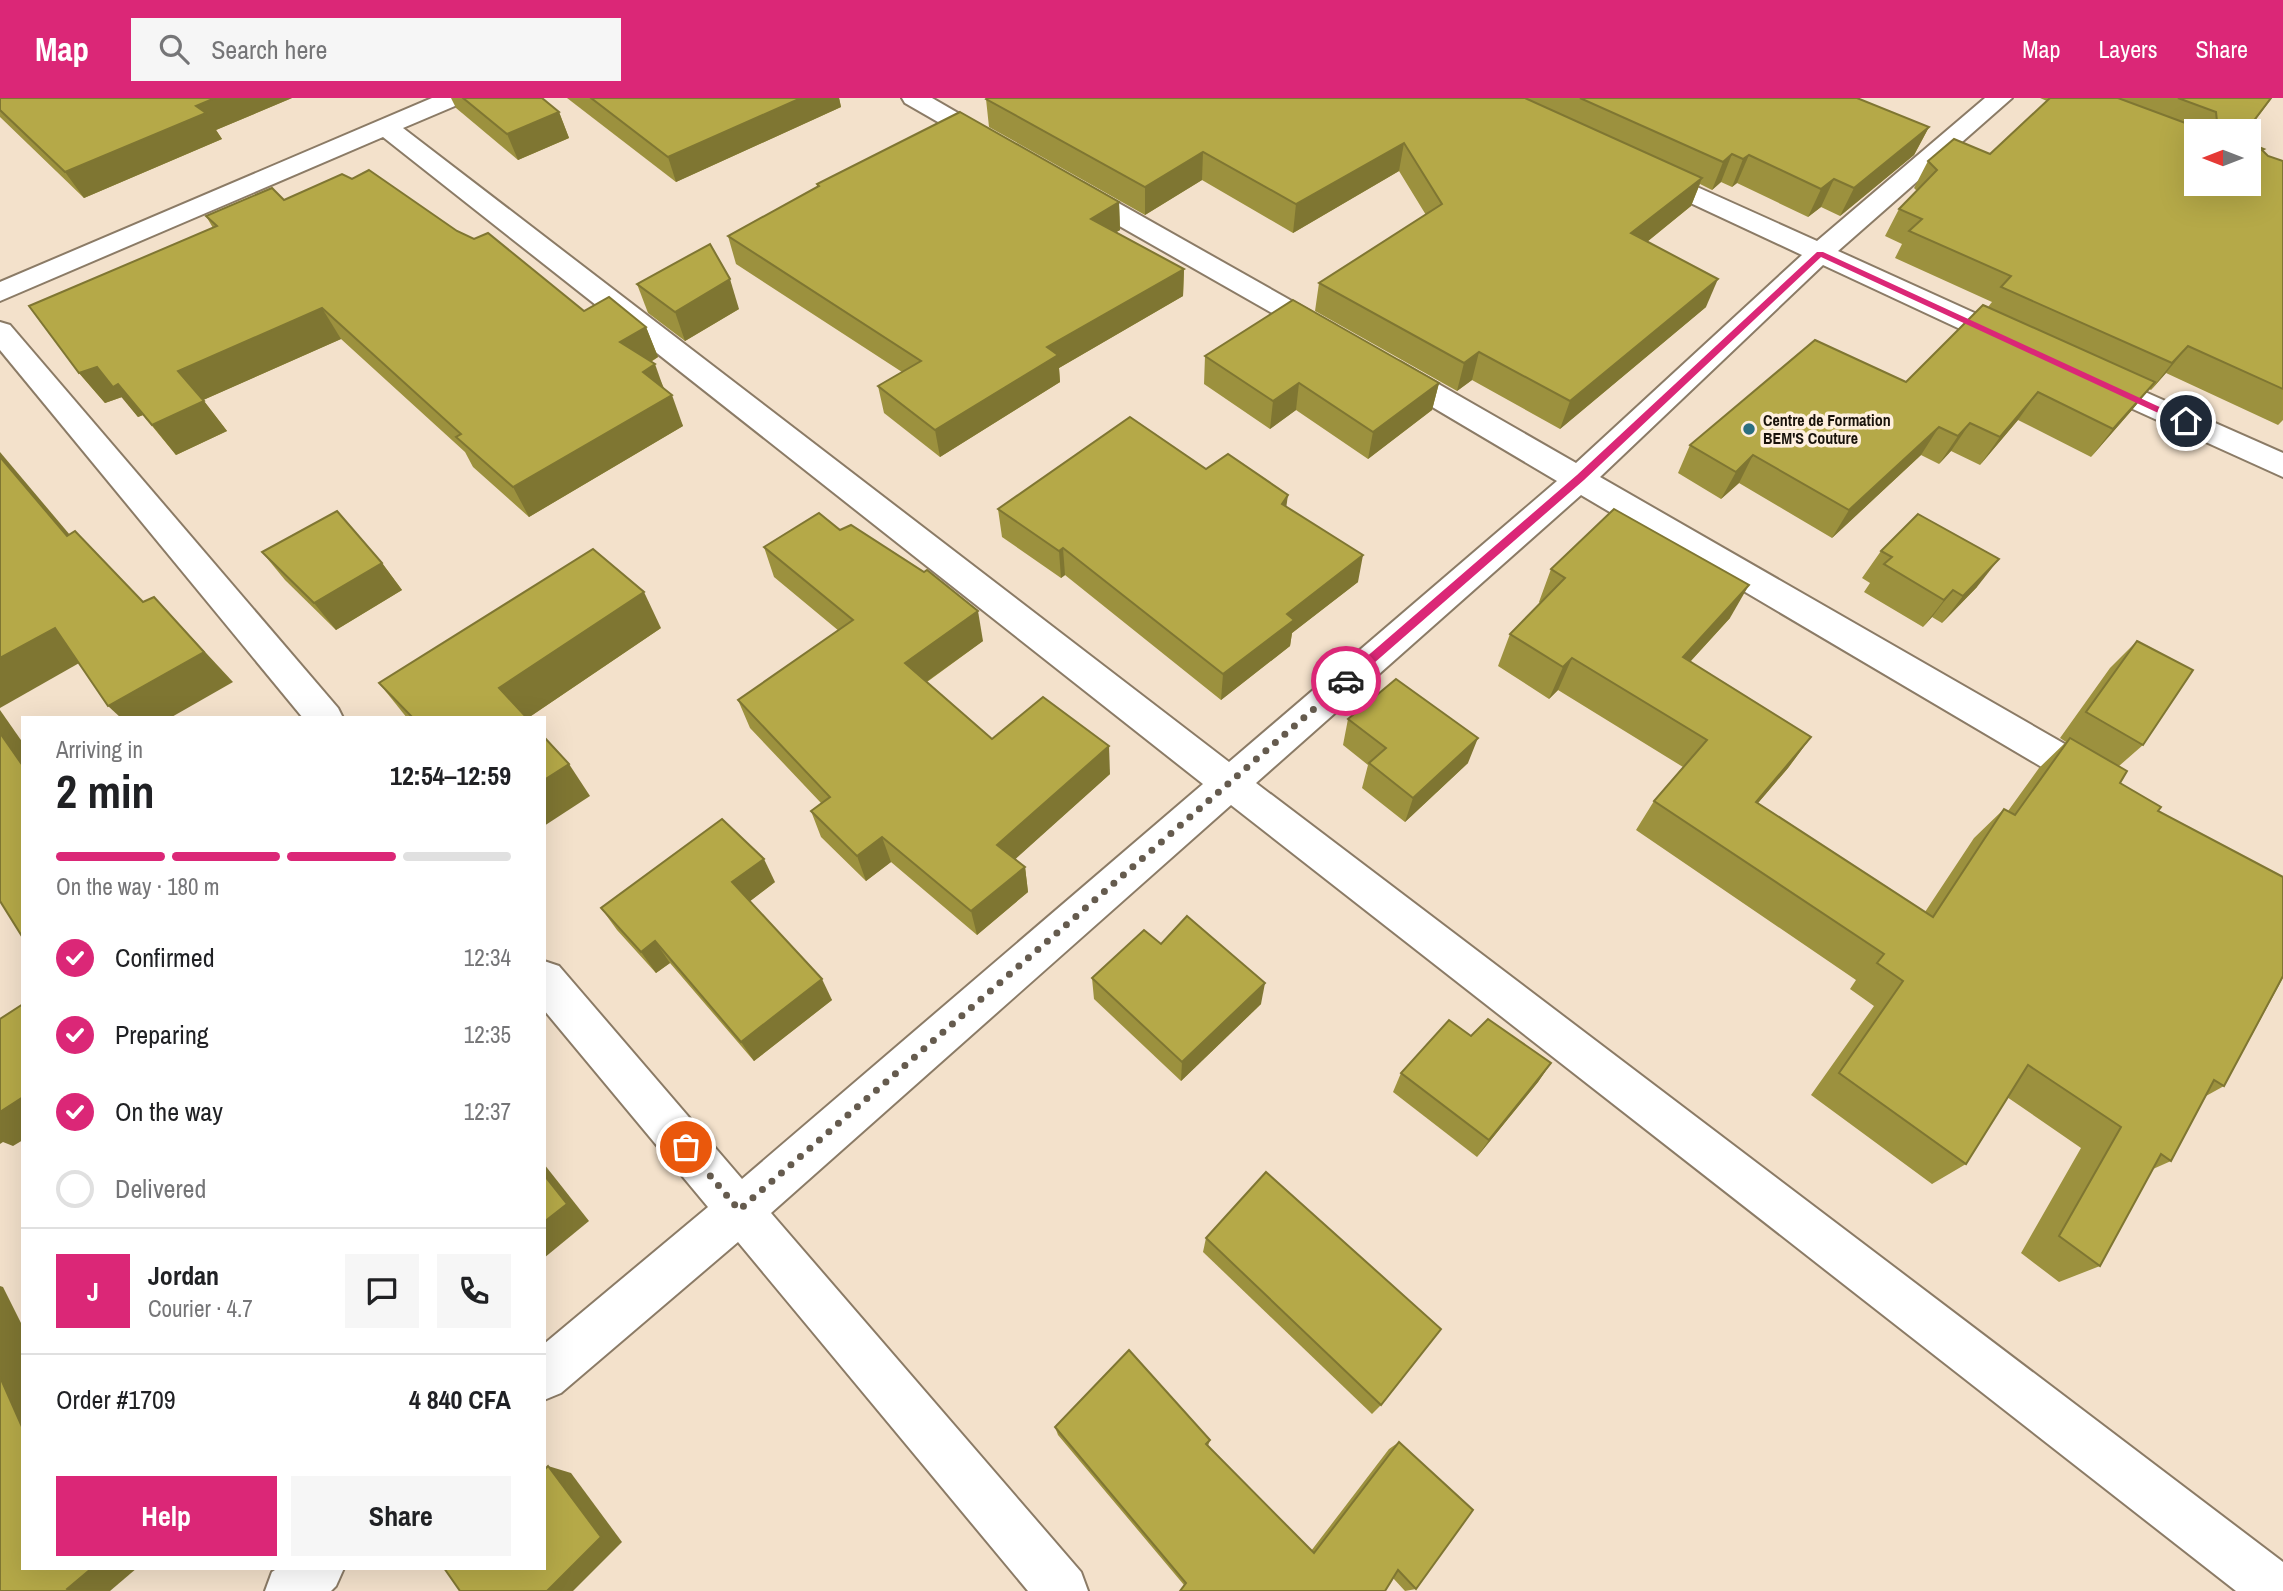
<!DOCTYPE html>
<meta charset="utf-8">
<style>
body{margin:0;font-family:"Archivo Narrow",sans-serif;background:#f6f6f6;color:#202124;height:100vh;display:flex;flex-direction:column;font-size:26px;white-space:nowrap}
*{box-sizing:border-box;margin:0}
p{font-size:23px;color:#757577}
.icon{flex:none;width:38px;height:38px;fill:none;stroke:currentColor;stroke-width:2;stroke-linecap:round;stroke-linejoin:round}
.map{position:relative;flex:1;overflow:hidden}
.side{position:absolute;left:21px;top:618px;width:525px;height:854px;display:flex;flex-direction:column;background:#fff;border-radius:0px;box-shadow:0 7px 28px #0002}
.side>*{flex:none}
.needle{width:46px;rotate:270deg}
.controls{position:absolute;left:2184px;top:21px;display:grid;gap:14px}
.controls a{display:grid;place-items:center;width:77px;height:77px;border-radius:0px;background:#fff;box-shadow:0 7px 28px #0002;font-size:35px}
.pin{position:absolute;display:grid;place-items:center;width:60px;height:60px;color:#fff;margin:-30px;border:4px solid #fff;border-radius:50%;box-shadow:0 2px 7px #0007}
.courier{position:absolute;display:grid;place-items:center;width:70px;height:70px;margin:-35px;border:5px solid #db2777;border-radius:50%;background:#fff;color:#222;box-shadow:0 2px 9px #0007}
.summary em{font-style:normal;font-weight:700}
.summary div{display:flex;flex-direction:column-reverse}
.summary{display:flex;align-items:center;justify-content:space-between;height:119px;padding:0 35px}
h1{font-size:46px;font-weight:700;line-height:52px}
.bar{display:grid;grid-template-columns:repeat(4,1fr);gap:10px 7px;align-content:center;height:84px;padding:0 35px}
.bar i{height:9px;border-radius:5px;background:#e0e0e0}
.bar .active{background:#db2777}
.bar p{grid-column:span 4}
.line{display:flex;align-items:center;gap:18px;padding:0 35px;border-top:2px solid #e0e0e0}
.line div{flex:1}
.round{display:grid;place-items:center;flex:none;width:74px;height:74px;border-radius:0px;background:#f6f6f6}
ol{padding:0 35px;list-style:none}
li{display:flex;align-items:center;gap:21px;height:77px}
li p{margin-inline-start:auto}
li .icon{padding:7px;border-radius:50%;background:#db2777;color:#fff;stroke-width:4}
li:last-child{color:#757577}
li i{width:38px;height:38px;border:4px solid #e0e0e0;border-radius:50%}
.primary-button{display:flex;gap:14px;margin-top:auto;padding:14px 35px}
.primary-button a{flex:1;height:80px;border-radius:0px;background:#db2777;color:#fff;font-size:28px;font-weight:700;line-height:80px;text-align:center}
.primary-button a+a{background:#f6f6f6;color:#202124}
header{display:flex;align-items:center;gap:42px;box-sizing:border-box;height:98px;padding:0 35px;background:#db2777;color:#fff}
header strong{font-size:33px}
nav{display:flex;gap:38px;margin-inline-start:auto;font-size:24px}
.search{width:490px;height:63px;background:#f6f6f6;display:flex;align-items:center;gap:18px;box-sizing:border-box;padding:0 24px;border-radius:0px;color:#757577;font-size:26px}
.map>svg:first-child{display:block}
.lines{fill:none;stroke-linecap:round;stroke-linejoin:round}
.minor-casing{stroke:#8b7b66;stroke-width:4}
.minor{fill:#fff;fill-rule:evenodd}
.wall{fill:#9c913e}
.shaded-wall{fill:#7f7632}
.building{fill:#b5a948;stroke:#7f7632;stroke-width:2}
.route{fill:#db2777}
.done{stroke:#655b4e;stroke-width:7;stroke-dasharray:0 12.6}
.poi-dot{fill:#2c6f80;stroke:#feefdd;stroke-width:2.5}
.labels{text-anchor:middle;stroke-width:7;stroke-linejoin:round;paint-order:stroke}
.far-poi-label{font-size:16px;font-weight:bold;fill:#19130b;stroke:#feefdd;text-anchor:start}
</style>
<header>
<strong>Map</strong>
<div class="search"><svg class="icon" aria-label="search" viewBox="0 0 24 24"><circle cx="10" cy="10" r="6"/><path d="M15 15l6 6"/></svg>Search here</div>
<nav><a>Map</a><a>Layers</a><a>Share</a></nav>
</header>
<div class="map">
<svg width="2283" height="1493" viewBox="0 0 2283 1493">
<rect width="100%" height="100%" fill="#f3e1cb"/>
<g class="lines">
<g class="minor-casing">
<g id="minor">
<path d="M432 0H465L462 5 403 30 1229 664 1557 383 1380 278 1375 271 1380 264 1390 261 1400 264 1576 365 1802 157 1639 81 1635 76 1639 71 1648 68 1657 71 1817 143 1985 0H2012L1838 153 2023 237 2028 244 2023 251 2013 253 2003 251 1823 167 1600 379 2110 672 2116 683 2110 694 2097 698 2084 694 1581 397 1256 685 2283 1464V1493H2236L1231 707 771 1115 1081 1474 1088 1493H1028L738 1144 561 1295 544 1302V1246L708 1109 544 912V863L559 868 742 1081 1203 686 383 39 0 203V184Z"/>
<path d="M902 0H932L1003 41 1007 46 1003 51 994 54 985 51 905 5Z"/>
<path d="M1074 83 1083 85 1336 228 1340 234 1336 240 1326 243 1316 240 1065 97 1061 91 1065 85Z"/>
<path d="M0 224 10 227 338 610 343 620H303L0 252Z"/>
<path d="M2093 271 2283 355V379L2082 288 2078 281 2082 274Z"/>
<path d="M278 1470H344L336 1488 331 1493H265L272 1474Z"/>
</g>
</g>
<use href="#minor" class="minor"/>
</g>
<g class="wall">
<path d="M0 0H292L216 32 222 41 84 100 0 19Z"/>
<path d="M451 0H542L559 14 569 40 518 62 456 10Z"/>
<path d="M567 0H839L841 9 676 84Z"/>
<path d="M987 0H1857L1929 29 1914 57 1840 118 1821 109 1808 119 1737 85 1732 89 1721 84 1712 92 1700 86 1691 108 1647 144 1706 209 1560 331 1472 282 1457 293 1315 213 1319 185 1426 117 1399 73 1293 135 1202 82 1145 117 989 29 986 1Z"/>
<path d="M2040 0H2272L2247 33H2196L2262 52 2268 58 2283 63V322L2278 327 2166 275 2151 292 2149 291 2132 312 2091 359 2018 322 1980 367 1951 353 1939 366 1921 357 1832 440 1739 385 1721 401 1678 375 1690 347 1906 284 1988 209 1992 204 1895 160 1902 146 1885 138 1899 111 1917 93 1914 90 1928 63 1990 56 2047 3Z"/>
<path d="M817 86 1119 104 1120 132 1116 134 1184 171 1183 198 1059 270 1060 284 940 359 884 315 878 288 902 274 736 166 728 138 817 89Z"/>
<path d="M284 102 457 133 584 213 646 229 658 259 651 264 683 328 529 419 473 369 465 354 341 241 203 302 227 333 176 357 143 317 138 319 122 299 105 305 79 275 213 130 206 118Z"/>
<path d="M637 186 739 211 685 243 648 215Z"/>
<path d="M1205 258 1439 285 1432 312 1368 361 1296 312 1270 331 1204 286Z"/>
<path d="M1206 371 1286 409 1358 484 1292 535 1290 548 1221 602 1065 477 1061 480 1002 439 998 411Z"/>
<path d="M764 449 983 543 927 584 992 641 1110 676 1015 761 1025 769 1028 794 977 837 891 764 866 783 821 739 811 713 821 705 750 630 738 602 839 533 774 479Z"/>
<path d="M1881 453 1977 489 1942 525 1932 519 1923 529 1864 494 1870 485 1862 480Z"/>
<path d="M262 454 382 465 402 492 336 532 285 482Z"/>
<path d="M1551 471 1730 520 1690 564 1811 639 1788 670 1758 705 1925 814 1974 740 2004 711 2008 713 2039 670 2066 644 2060 640 2110 570 2137 543 2143 647 2119 668 2120 685 2158 713 2283 779V880L2224 988 2206 998 2171 1063 2153 1071 2100 1168 2059 1184 2021 1155 2081 1050 2007 999 1966 1066 1932 1086 1811 997 1874 908 1850 891 1856 882 1636 732 1654 703 1683 669 1558 592 1549 601 1498 568 1510 536 1540 505 1539 504Z"/>
<path d="M661 530 528 620H407L379 585Z"/>
<path d="M1348 621 1468 665 1405 724 1362 690 1368 667 1343 647Z"/>
<path d="M775 784 750 803 832 902 754 963 670 865 656 875 617 832 601 810Z"/>
<path d="M1161 846 1261 906 1181 983 1094 901 1092 880Z"/>
<path d="M1471 938 1551 965 1538 984 1477 1059 1393 994 1401 975Z"/>
<path d="M1206 1140 1381 1307 1372 1316 1203 1154Z"/>
<path d="M1055 1329 1210 1342 1208 1348 1311 1453 1389 1351 1399 1344 1416 1491 1405 1493 1393 1480 1184 1487 1058 1337Z"/>
</g>
<g class="shaded-wall">
<path d="M215 0H292L216 32 222 41 84 100 65 74 196 8Z"/>
<path d="M801 0H839L841 9 676 84 668 59Z"/>
<path d="M559 14 569 40 518 62 507 36Z"/>
<path d="M1929 29 1914 57 1840 118 1854 90Z"/>
<path d="M1404 45 1399 73 1293 135 1296 106Z"/>
<path d="M1203 54 1202 82 1145 117V89Z"/>
<path d="M1732 56 1721 84 1712 92 1723 64Z"/>
<path d="M1749 57 1737 85 1732 89 1743 61Z"/>
<path d="M1702 80 1691 108 1622 164 1631 135Z"/>
<path d="M1834 81 1821 109 1808 119 1821 91Z"/>
<path d="M1119 104 1120 132 1092 149 1091 121Z"/>
<path d="M1184 171 1183 198 1059 270 1060 284 940 359 935 332 1047 249Z"/>
<path d="M730 181 739 211 685 243 675 214Z"/>
<path d="M1718 181 1706 209 1560 331 1570 303Z"/>
<path d="M322 210 341 241 201 303 178 273Z"/>
<path d="M646 229 658 259 633 274 620 244Z"/>
<path d="M2188 248 2166 275 2151 292 2172 265Z"/>
<path d="M1479 254 1472 282 1457 293 1464 265Z"/>
<path d="M655 266 666 297 643 274Z"/>
<path d="M97 269 122 299 105 305 79 275Z"/>
<path d="M2155 284 2132 312 2091 359 2113 331Z"/>
<path d="M1299 285 1296 312 1270 331 1273 303Z"/>
<path d="M1439 285 1432 312 1368 361 1373 334Z"/>
<path d="M118 286 143 317 138 319 113 289Z"/>
<path d="M2038 294 2018 322 1980 367 2000 339Z"/>
<path d="M672 297 683 328 529 419 513 389Z"/>
<path d="M204 303 227 333 176 357 152 327Z"/>
<path d="M1970 325 1951 353 1939 366 1958 338Z"/>
<path d="M1939 329 1921 357 1832 440 1849 412Z"/>
<path d="M0 354 97 469 67 438 0 359Z"/>
<path d="M1753 357 1739 385 1721 401 1736 374Z"/>
<path d="M1288 397 1284 425 1282 406Z"/>
<path d="M1063 450 1065 477 1061 480 1059 453Z"/>
<path d="M1363 457 1358 484 1292 535 1290 548 1221 602 1223 576 1287 516Z"/>
<path d="M1999 461 1977 489 1942 525 1963 498Z"/>
<path d="M382 465 402 492 336 532 314 505Z"/>
<path d="M1749 487 1730 520 1665 591 1683 559Z"/>
<path d="M1953 492 1932 519 1923 529 1944 502Z"/>
<path d="M644 494 661 530 528 620H519L499 590Z"/>
<path d="M154 499 233 584 170 620H121L108 608Z"/>
<path d="M978 513 983 543 912 594 905 565Z"/>
<path d="M55 530 88 560 0 610V560Z"/>
<path d="M1572 560 1558 592 1549 601 1563 569Z"/>
<path d="M0 612 23 645V668L0 635Z"/>
<path d="M1811 639 1788 670 1734 733 1756 704Z"/>
<path d="M1478 640 1468 665 1405 724 1413 700Z"/>
<path d="M1109 648 1110 676 1002 773 997 747Z"/>
<path d="M569 666 590 698 544 728V682Z"/>
<path d="M882 739 891 764 866 783 857 758Z"/>
<path d="M764 761 775 784 745 807 732 784Z"/>
<path d="M1025 769 1028 794 977 837 971 813Z"/>
<path d="M655 843 670 865 656 875 641 854Z"/>
<path d="M822 881 832 902 754 963 741 944Z"/>
<path d="M1265 885 1261 906 1181 983 1182 964Z"/>
<path d="M1551 965 1538 984 1477 1059 1489 1042Z"/>
<path d="M23 999V1042L13 1048 3 1044 0 1046V1014Z"/>
<path d="M544 1066 589 1123 544 1160Z"/>
<path d="M0 1188 3 1189 23 1229V1331L0 1279Z"/>
<path d="M548 1368 571 1375 622 1444 573 1493H547Z"/>
<path d="M92 1470H137L110 1493H69L67 1491Z"/>
</g>
<g class="building">
<path d="M0 0H215L196 8 206 15 65 74 0 12Z"/>
<path d="M463 0H542L559 14 507 36Z"/>
<path d="M591 0H801L668 59Z"/>
<path d="M987 0H1525L1702 80 1631 135 1718 181 1570 303 1479 254 1464 265 1319 185 1442 106 1404 45 1296 106 1203 54 1145 89 986 1Z"/>
<path d="M1580 0H1857L1929 29 1854 90 1834 81 1821 91 1749 57 1743 61 1732 56 1723 64Z"/>
<path d="M2050 0H2118L2207 33H2196V86H2249V45L2264 51 2262 52 2268 58 2283 63V291L2188 248 2172 265 2001 189 2011 178 1909 133 1922 121 1899 111 1937 72 1928 63 1954 41 1990 56Z"/>
<path d="M2178 0H2271L2246 33H2218L2216 14Z"/>
<path d="M960 14 1119 104 1091 121 1184 171 1047 249 1058 257 935 332 878 288 921 263 728 138 819 88 817 86Z"/>
<path d="M369 72 457 133 474 141 488 135 584 213 609 199 646 229 620 244 655 266 643 274 672 297 513 389 456 339 461 336 322 210 178 273 204 303 152 327 118 286 113 289 97 269 79 275 29 208 217 128 206 118 272 90 284 102 342 76 352 81Z"/>
<path d="M710 146 730 181 675 214 637 186Z"/>
<path d="M1293 202 1439 285 1373 334 1299 285 1273 303 1205 258Z"/>
<path d="M1983 207 2155 284 2113 331 2038 294 2000 339 1970 325 1958 338 1939 329 1849 412 1753 357 1736 374 1690 347 1815 242 1906 284Z"/>
<path d="M1130 319 1206 371 1228 356 1288 397 1282 406 1363 457 1287 516 1294 522 1223 576 1063 450 1059 453 998 411Z"/>
<path d="M0 359 67 438 75 433 143 504 154 499 204 554 108 608 55 530 0 560Z"/>
<path d="M1614 411 1749 487 1683 559 1811 639 1756 704 1933 819 2004 711 2015 717 2070 640 2127 673 2120 685 2161 709 2158 713 2283 779V878L2224 988 2214 982 2171 1063 2161 1056 2100 1168 2059 1138 2121 1029 2028 967 1966 1066 1839 975 1903 883 1877 865 1884 856 1654 703 1707 642 1572 560 1563 569 1510 536 1565 480 1551 471Z"/>
<path d="M337 413 382 465 314 505 262 454Z"/>
<path d="M819 415 840 432 851 427 924 474 927 472 978 513 905 565 992 641 1043 599 1109 648 997 747 1025 769 971 813 882 739 857 758 811 713 830 699 738 602 853 522 764 449Z"/>
<path d="M1918 416 1999 461 1963 498 1953 492 1944 502 1884 466 1892 459 1881 453Z"/>
<path d="M593 451 644 494 499 590 527 620H413L379 585Z"/>
<path d="M2137 543 2193 572 2143 647 2086 614Z"/>
<path d="M1396 581 1478 640 1413 700 1369 665 1386 650 1348 621Z"/>
<path d="M0 635 23 668V840L0 803Z"/>
<path d="M544 639 569 666 544 682Z"/>
<path d="M722 721 764 761 732 784 822 881 741 944 655 843 641 854 601 810Z"/>
<path d="M1187 818 1265 885 1182 964 1092 880 1144 832 1161 846Z"/>
<path d="M23 906V999L0 1014V921Z"/>
<path d="M1488 921 1551 965 1489 1042 1401 975 1449 922 1471 938Z"/>
<path d="M1266 1074 1441 1231 1381 1307 1206 1140Z"/>
<path d="M544 1077 567 1106 544 1124Z"/>
<path d="M1129 1252 1210 1342 1206 1346 1314 1455 1399 1344 1473 1412 1416 1491 1398 1472 1385 1493H1180L1186 1485 1055 1329Z"/>
<path d="M0 1279 23 1331V1470H92L67 1491 69 1493H0Z"/>
<path d="M548 1368 601 1439 547 1493H460L444 1470H544V1372Z"/>
</g>
<path class="route" d="M1817 154H1823L2190 323 2182 326 1821 159 1584 382 1350 586H1342V580L1577 377Z"/>
<g class="lines">
<path class="done" d="M686 1049 739 1112 1346 583"/>
</g>
<circle class="poi-dot" cx="1749" cy="331" r="7"/>
<g class="labels">
<g class="far-poi-label">
<text x="1763" y="328">Centre de Formation<tspan x="1763" dy="18">BEM'S Couture</tspan></text>
</g>
</g>
</svg>
<div class="controls">
<a><svg class="needle" viewBox="-14 -14 28 28"><path d="M0-13l5 13h-10z" fill="#e53935"/><path d="M0 13l5-13h-10z" fill="#757577"/></svg></a>
</div>
<div class="pin" style="left:686px;top:1049px;background:#ea580c"><svg class="icon" aria-label="bag" viewBox="0 0 24 24"><path d="M5 8h14l-1 12H6zM9 8a3 3 0 0 1 6 0"/></svg></div>
<div class="pin" style="left:2186px;top:323px;background:#1f2937"><svg class="icon" aria-label="home" viewBox="0 0 24 24"><path d="M3 11l9-7 9 7M6 9v11h12V9"/></svg></div>
<div class="courier" style="left:1346px;top:583px"><svg class="icon" aria-label="car" viewBox="0 0 24 24"><path d="M5 17H2v-5l4-1 3-4h7l3 4 3 1v5h-3M9 17h6M6 11h13"/><circle cx="7" cy="17" r="2"/><circle cx="17" cy="17" r="2"/></svg></div>
<section class="side">
<div class="summary"><div><h1>2 min</h1><p>Arriving in</p></div><em>12:54–12:59</em></div>
<div class="bar"><i class="active"></i><i class="active"></i><i class="active"></i><i></i><p>On the way · 180 m</p></div>
<ol>
<li><svg class="icon" aria-label="check" viewBox="0 0 24 24"><path d="M5 12l5 5 9-10"/></svg>Confirmed<p>12:34</p></li>
<li><svg class="icon" aria-label="check" viewBox="0 0 24 24"><path d="M5 12l5 5 9-10"/></svg>Preparing<p>12:35</p></li>
<li><svg class="icon" aria-label="check" viewBox="0 0 24 24"><path d="M5 12l5 5 9-10"/></svg>On the way<p>12:37</p></li>
<li><i></i>Delivered</li>
</ol>
<div class="line" style="height:126px"><b class="round" style="background:#db2777;color:#fff">J</b><div><b>Jordan</b><p>Courier · 4.7</p></div><a class="round"><svg class="icon" aria-label="chat" viewBox="0 0 24 24"><path d="M4 5h16v11H9l-5 4z"/></svg></a><a class="round"><svg class="icon" aria-label="phone" viewBox="0 0 24 24"><path d="M5 4h4l2 5-3 2q2 4 5 5l2-3 5 2v4C11 20 4 13 5 4z"/></svg></a></div>
<div class="line" style="height:91px"><div>Order #1709</div><b>4 840 CFA</b></div>
<div class="primary-button"><a>Help</a><a>Share</a></div>
</section>
</div>
